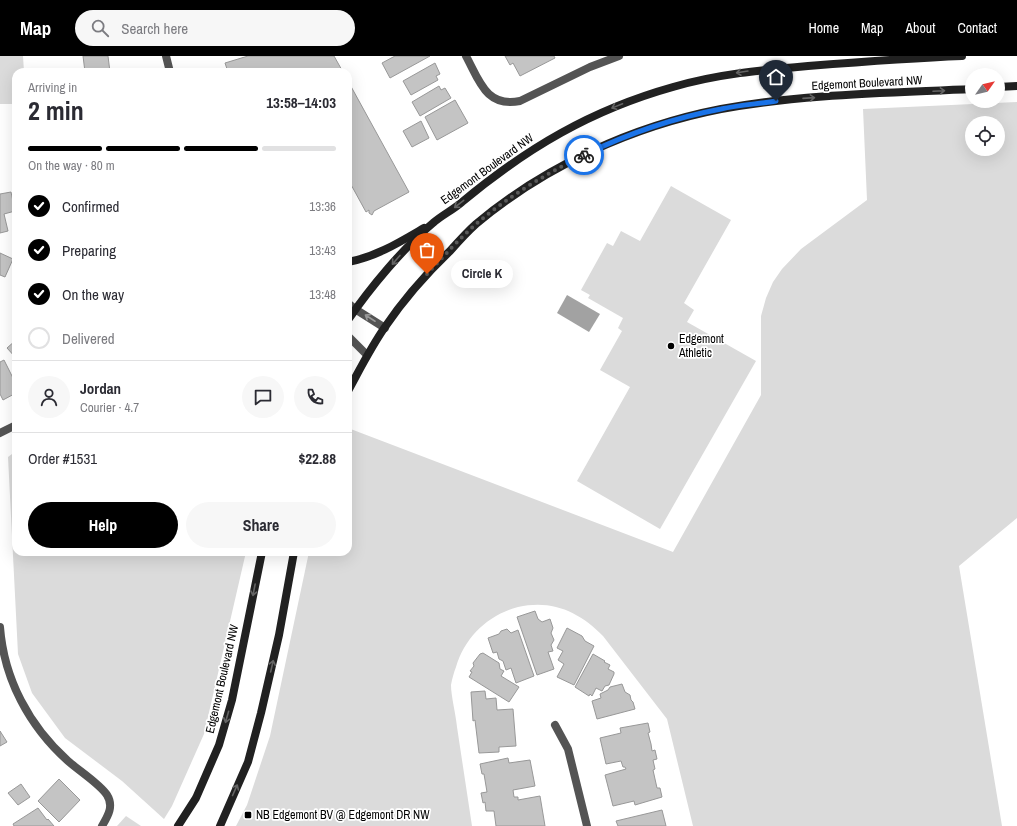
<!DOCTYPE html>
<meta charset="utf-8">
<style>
body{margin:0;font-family:"Archivo Narrow",sans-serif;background:#f7f7f7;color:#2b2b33;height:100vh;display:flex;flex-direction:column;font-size:15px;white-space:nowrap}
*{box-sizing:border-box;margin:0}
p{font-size:13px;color:#7c7c81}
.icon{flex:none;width:22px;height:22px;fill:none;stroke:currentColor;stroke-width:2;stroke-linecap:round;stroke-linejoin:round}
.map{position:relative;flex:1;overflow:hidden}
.panel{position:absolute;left:12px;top:12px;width:340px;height:488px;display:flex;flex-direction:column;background:#fff;border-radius:12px;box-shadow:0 4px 16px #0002}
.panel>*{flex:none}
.needle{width:26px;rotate:56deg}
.fabs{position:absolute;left:965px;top:12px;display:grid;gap:8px}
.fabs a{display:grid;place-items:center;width:40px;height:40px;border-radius:50%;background:#fff;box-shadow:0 4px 16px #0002;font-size:20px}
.pin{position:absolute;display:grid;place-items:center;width:34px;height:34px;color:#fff;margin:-41px -17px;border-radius:50% 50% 50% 0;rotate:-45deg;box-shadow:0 0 4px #0007}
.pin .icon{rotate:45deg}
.courier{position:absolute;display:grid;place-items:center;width:40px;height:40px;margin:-20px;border:3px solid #1a73e8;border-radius:50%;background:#fff;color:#222;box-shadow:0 1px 5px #0007}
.bubble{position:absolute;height:28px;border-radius:14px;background:#fff;box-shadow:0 4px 16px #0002;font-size:13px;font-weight:700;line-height:28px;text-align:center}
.head em{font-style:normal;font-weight:700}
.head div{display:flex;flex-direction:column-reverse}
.head{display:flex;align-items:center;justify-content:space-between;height:68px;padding:0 16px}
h1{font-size:26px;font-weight:700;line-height:30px}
.bar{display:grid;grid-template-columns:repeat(4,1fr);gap:6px 4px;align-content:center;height:48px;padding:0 16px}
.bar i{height:5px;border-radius:3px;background:#e1e1e2}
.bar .on{background:#000}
.bar p{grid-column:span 4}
.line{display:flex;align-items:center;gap:10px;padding:0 16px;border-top:1px solid #e1e1e2}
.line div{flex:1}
.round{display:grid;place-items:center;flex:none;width:42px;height:42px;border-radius:21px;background:#f7f7f7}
ol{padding:0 16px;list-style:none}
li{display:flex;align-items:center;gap:12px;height:44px}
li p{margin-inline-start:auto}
li .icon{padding:4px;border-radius:50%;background:#000;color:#fff;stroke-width:4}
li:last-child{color:#7c7c81}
li i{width:22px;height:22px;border:2px solid #e1e1e2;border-radius:50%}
.button{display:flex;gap:8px;margin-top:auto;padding:8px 16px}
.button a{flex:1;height:46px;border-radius:24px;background:#000;color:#fff;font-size:16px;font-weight:700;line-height:46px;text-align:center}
.button a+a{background:#f7f7f7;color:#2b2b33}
header{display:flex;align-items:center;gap:24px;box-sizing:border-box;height:56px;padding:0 20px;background:#000;color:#fff}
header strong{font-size:19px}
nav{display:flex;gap:22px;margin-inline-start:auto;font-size:14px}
.search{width:280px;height:36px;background:#f7f7f7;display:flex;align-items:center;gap:10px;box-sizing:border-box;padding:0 14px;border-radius:22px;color:#7c7c81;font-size:15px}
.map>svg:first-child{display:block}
.green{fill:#dbdbdb;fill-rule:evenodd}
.water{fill:#a2a2a2}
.building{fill:#c4c4c4;stroke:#989898}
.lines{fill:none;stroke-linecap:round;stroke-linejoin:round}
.minor{stroke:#545454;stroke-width:8}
.tertiary{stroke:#545454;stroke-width:8}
.secondary{stroke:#212121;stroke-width:8}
.oneway{stroke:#646464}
.oneway2{stroke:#989898}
.done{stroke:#595959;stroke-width:4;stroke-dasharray:0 7.2}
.route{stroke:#1a73e8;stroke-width:5}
.poi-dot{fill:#000;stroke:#fff;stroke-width:1.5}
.labels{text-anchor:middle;stroke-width:3.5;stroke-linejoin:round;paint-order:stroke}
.street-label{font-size:12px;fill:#000;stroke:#fff}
.poi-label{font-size:12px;fill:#000;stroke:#fff;text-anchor:start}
</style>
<header>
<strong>Map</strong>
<div class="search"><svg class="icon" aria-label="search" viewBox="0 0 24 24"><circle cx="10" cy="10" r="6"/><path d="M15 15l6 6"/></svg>Search here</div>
<nav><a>Home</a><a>Map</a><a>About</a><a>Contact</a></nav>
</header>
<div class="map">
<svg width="1017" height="770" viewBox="0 0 1017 770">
<rect width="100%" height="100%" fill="#fff"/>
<g class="green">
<path d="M0 0H23L24 16H16V48H0Z"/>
<path d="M1017 46V462L959 510 1002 770H693L667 663 603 580C580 556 552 543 518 551 488 559 465 581 456 611 454 616 452 623 451 629 451 640 456 659 457 671 462 704 467 737 472 770H236L247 749 270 680 309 496H348V372L673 496 761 339V260L766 242 773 226 782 213 801 193 867 144 863 53ZM972 67H998V93H972Z"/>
<path d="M671 130 731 164 684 247 694 254 687 266 756 305 660 473 577 425 630 331 600 314 622 275 618 272 623 262 588 242 590 239 581 234 607 187 613 190 621 175 640 185Z"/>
<path d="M16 395V496H246L204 678 172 750 164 763 122 725 65 682 32 637 18 598 8 401Z"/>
<path d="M126 760 141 770H117Z"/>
</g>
<path class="water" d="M567 239 600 258 589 276 557 257Z"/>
<g class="building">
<path d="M83 0H108L110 16H85Z"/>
<path d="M248 0H334L343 16H228L225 7Z"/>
<path d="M395 0H430L390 22 382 7Z"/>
<path d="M505 0H554L555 2 520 20 513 7 510 9Z"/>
<path d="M435 7 440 18 436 20 438 24 411 39 403 25Z"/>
<path d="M348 25 409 136 374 155 372 159 369 157V154L366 156 349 125 352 123 349 121 350 118 348 119Z"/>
<path d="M439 30 441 34 445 32 451 42 420 60 412 46Z"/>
<path d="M455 44 468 67 437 84 425 61Z"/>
<path d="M421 65 429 82 412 91 403 75Z"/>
<path d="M11 136 15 155 4 158 8 175 0 177V138Z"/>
<path d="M0 197 13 203 5 221 0 219Z"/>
<path d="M16 284V302L7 292Z"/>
<path d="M4 304 16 328V337L3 344 0 338V306Z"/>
<path d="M535 555 538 563 542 566 550 563 553 572 551 577 554 584 551 589 553 595 548 596 554 613 537 619 517 561Z"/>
<path d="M567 572 582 580 585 585 594 590 574 629 557 621 564 608 558 604 563 595 557 592Z"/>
<path d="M507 573 511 577 518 574 534 620 516 627 511 612 506 614 503 605 499 603 497 596 493 597 488 582 499 578 501 575Z"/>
<path d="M483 597 499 607 500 613 504 615 501 620 519 631 509 646 469 621 472 616 470 615 474 610 473 607 480 598Z"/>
<path d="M593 598 605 605 604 606 610 609 608 613 614 616V618L609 629 605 630 602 635 596 632 592 640 590 638 589 640 575 631Z"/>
<path d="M622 628 625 636 630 639 631 644 633 646 635 653 597 663 592 645 601 642 600 638 608 634 610 631Z"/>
<path d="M485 635 486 643 496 642 497 654 513 653 516 690 499 691V696L479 697 475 664 473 665 471 636Z"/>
<path d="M648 667 650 676 648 677 651 688 652 695 655 694 657 703 653 704 655 713 653 714 657 732H660L662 741 635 749 634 745 613 750 605 719 626 713 625 711H623L621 705 606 708 600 682 621 677 620 672Z"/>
<path d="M0 675 7 686 0 690Z"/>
<path d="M508 702 509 707 530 704 535 730 513 734 514 741H518V744L540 740 545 770H496L494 755H486L485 746 483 747 481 737 487 736 484 718H482L480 708Z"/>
<path d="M59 723 80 744 59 766 38 745Z"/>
<path d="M21 728 30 741 18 749 8 737Z"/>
<path d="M38 752 47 764 48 763 54 770H14L13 768Z"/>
<path d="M662 754 666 770H618L616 765Z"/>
</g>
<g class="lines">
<g class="minor">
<path d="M466 0C479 24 486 52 520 45L590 11 619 0"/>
<path d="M0 377 16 369"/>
<path d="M0 571C4 623 29 670 68 705 78 714 100 728 107 739 114 750 108 760 102 770"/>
<path d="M555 669 568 693 587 770"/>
</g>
<g class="tertiary">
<path d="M166 0 170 16"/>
<path d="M348 247 355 253 385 272"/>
<path d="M348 280 367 299"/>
</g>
<g class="secondary">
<path d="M998 31 1017 30"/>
<path d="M348 206C376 201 400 186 424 172"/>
<path d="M348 264C370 232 403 192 433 167 442 159 453 154 462 146 527 92 591 54 673 31 717 18 762 14 808 10 859 6 911 2 962 0"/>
<path d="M348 335C360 313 371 291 385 271 404 243 426 218 450 195 458 186 467 176 476 168 545 110 633 70 721 53 802 38 889 37 972 33"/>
<path d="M178 770 196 742 219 689 232 644 262 496"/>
<path d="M220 770 248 706 261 657 279 579 294 496"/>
</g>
</g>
<defs><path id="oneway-shaft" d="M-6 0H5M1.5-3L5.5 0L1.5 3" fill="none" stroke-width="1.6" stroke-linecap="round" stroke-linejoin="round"/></defs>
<g class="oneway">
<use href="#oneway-shaft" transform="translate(742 16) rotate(171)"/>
<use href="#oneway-shaft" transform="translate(939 35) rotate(-3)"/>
<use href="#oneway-shaft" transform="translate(809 42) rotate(-4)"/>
<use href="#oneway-shaft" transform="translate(617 50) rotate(158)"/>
<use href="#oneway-shaft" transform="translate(459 148) rotate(142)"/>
<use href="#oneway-shaft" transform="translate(396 204) rotate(131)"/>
<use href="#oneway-shaft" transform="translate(254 534) rotate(101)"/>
<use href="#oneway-shaft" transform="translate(272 610) rotate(-77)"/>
<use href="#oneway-shaft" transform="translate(227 661) rotate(106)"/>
<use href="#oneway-shaft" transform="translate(235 734) rotate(-66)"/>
</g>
<use class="oneway2" href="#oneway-shaft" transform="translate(370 262) rotate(-147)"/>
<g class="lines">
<path class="done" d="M427 218C443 201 458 184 475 169 507 141 546 118 584 99"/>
<path class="route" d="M584 99C627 78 673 62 721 53 739 49 757 48 776 45"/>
</g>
<g class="poi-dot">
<circle cx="671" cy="290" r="4"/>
<rect x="244" y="755" width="8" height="8" rx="2"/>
</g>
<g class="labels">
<g class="street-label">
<text transform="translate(867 27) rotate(-3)" y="4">Edgemont Boulevard NW</text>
<text transform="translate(487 113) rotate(-36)" y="4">Edgemont Boulevard NW</text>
<text transform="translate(222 623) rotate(-77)" y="4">Edgemont Boulevard NW</text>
</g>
<g class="poi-label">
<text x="679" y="287">Edgemont<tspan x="679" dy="14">Athletic</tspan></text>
<text x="256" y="763">NB Edgemont BV @ Edgemont DR NW</text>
</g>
</g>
</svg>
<div class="fabs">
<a><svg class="needle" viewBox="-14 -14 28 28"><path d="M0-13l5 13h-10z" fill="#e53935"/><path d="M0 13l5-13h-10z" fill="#7c7c81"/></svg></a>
<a><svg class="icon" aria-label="locate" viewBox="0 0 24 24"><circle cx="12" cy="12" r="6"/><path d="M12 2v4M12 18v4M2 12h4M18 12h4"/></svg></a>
</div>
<div class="pin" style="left:427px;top:218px;background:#ea580c"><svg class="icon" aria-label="bag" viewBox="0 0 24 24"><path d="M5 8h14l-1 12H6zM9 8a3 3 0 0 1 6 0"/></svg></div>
<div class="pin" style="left:776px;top:45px;background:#1f2937"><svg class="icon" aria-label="home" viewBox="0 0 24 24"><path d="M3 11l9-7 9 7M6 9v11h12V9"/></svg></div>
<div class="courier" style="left:584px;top:99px"><svg class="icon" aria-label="bike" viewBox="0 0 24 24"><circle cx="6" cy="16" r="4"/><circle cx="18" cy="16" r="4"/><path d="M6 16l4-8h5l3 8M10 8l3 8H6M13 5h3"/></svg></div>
<div class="bubble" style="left:451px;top:204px;width:62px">Circle K</div>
<section class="panel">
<div class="head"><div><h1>2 min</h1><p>Arriving in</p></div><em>13:58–14:03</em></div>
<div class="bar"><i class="on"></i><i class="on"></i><i class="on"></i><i></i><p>On the way · 80 m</p></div>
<ol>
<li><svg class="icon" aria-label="check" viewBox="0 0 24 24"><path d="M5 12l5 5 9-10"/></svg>Confirmed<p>13:36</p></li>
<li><svg class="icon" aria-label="check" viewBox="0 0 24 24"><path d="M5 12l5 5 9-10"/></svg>Preparing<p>13:43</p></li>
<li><svg class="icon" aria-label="check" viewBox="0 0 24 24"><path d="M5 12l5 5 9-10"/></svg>On the way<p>13:48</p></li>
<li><i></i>Delivered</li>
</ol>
<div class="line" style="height:72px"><a class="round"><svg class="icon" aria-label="person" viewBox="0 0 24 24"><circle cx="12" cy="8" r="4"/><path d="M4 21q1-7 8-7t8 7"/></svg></a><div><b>Jordan</b><p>Courier · 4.7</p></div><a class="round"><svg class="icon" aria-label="chat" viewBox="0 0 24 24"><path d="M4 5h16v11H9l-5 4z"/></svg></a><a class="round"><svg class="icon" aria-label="phone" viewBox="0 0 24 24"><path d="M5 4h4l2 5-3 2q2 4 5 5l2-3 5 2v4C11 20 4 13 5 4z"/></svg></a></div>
<div class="line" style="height:52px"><div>Order #1531</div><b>$22.88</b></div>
<div class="button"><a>Help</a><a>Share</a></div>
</section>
</div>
